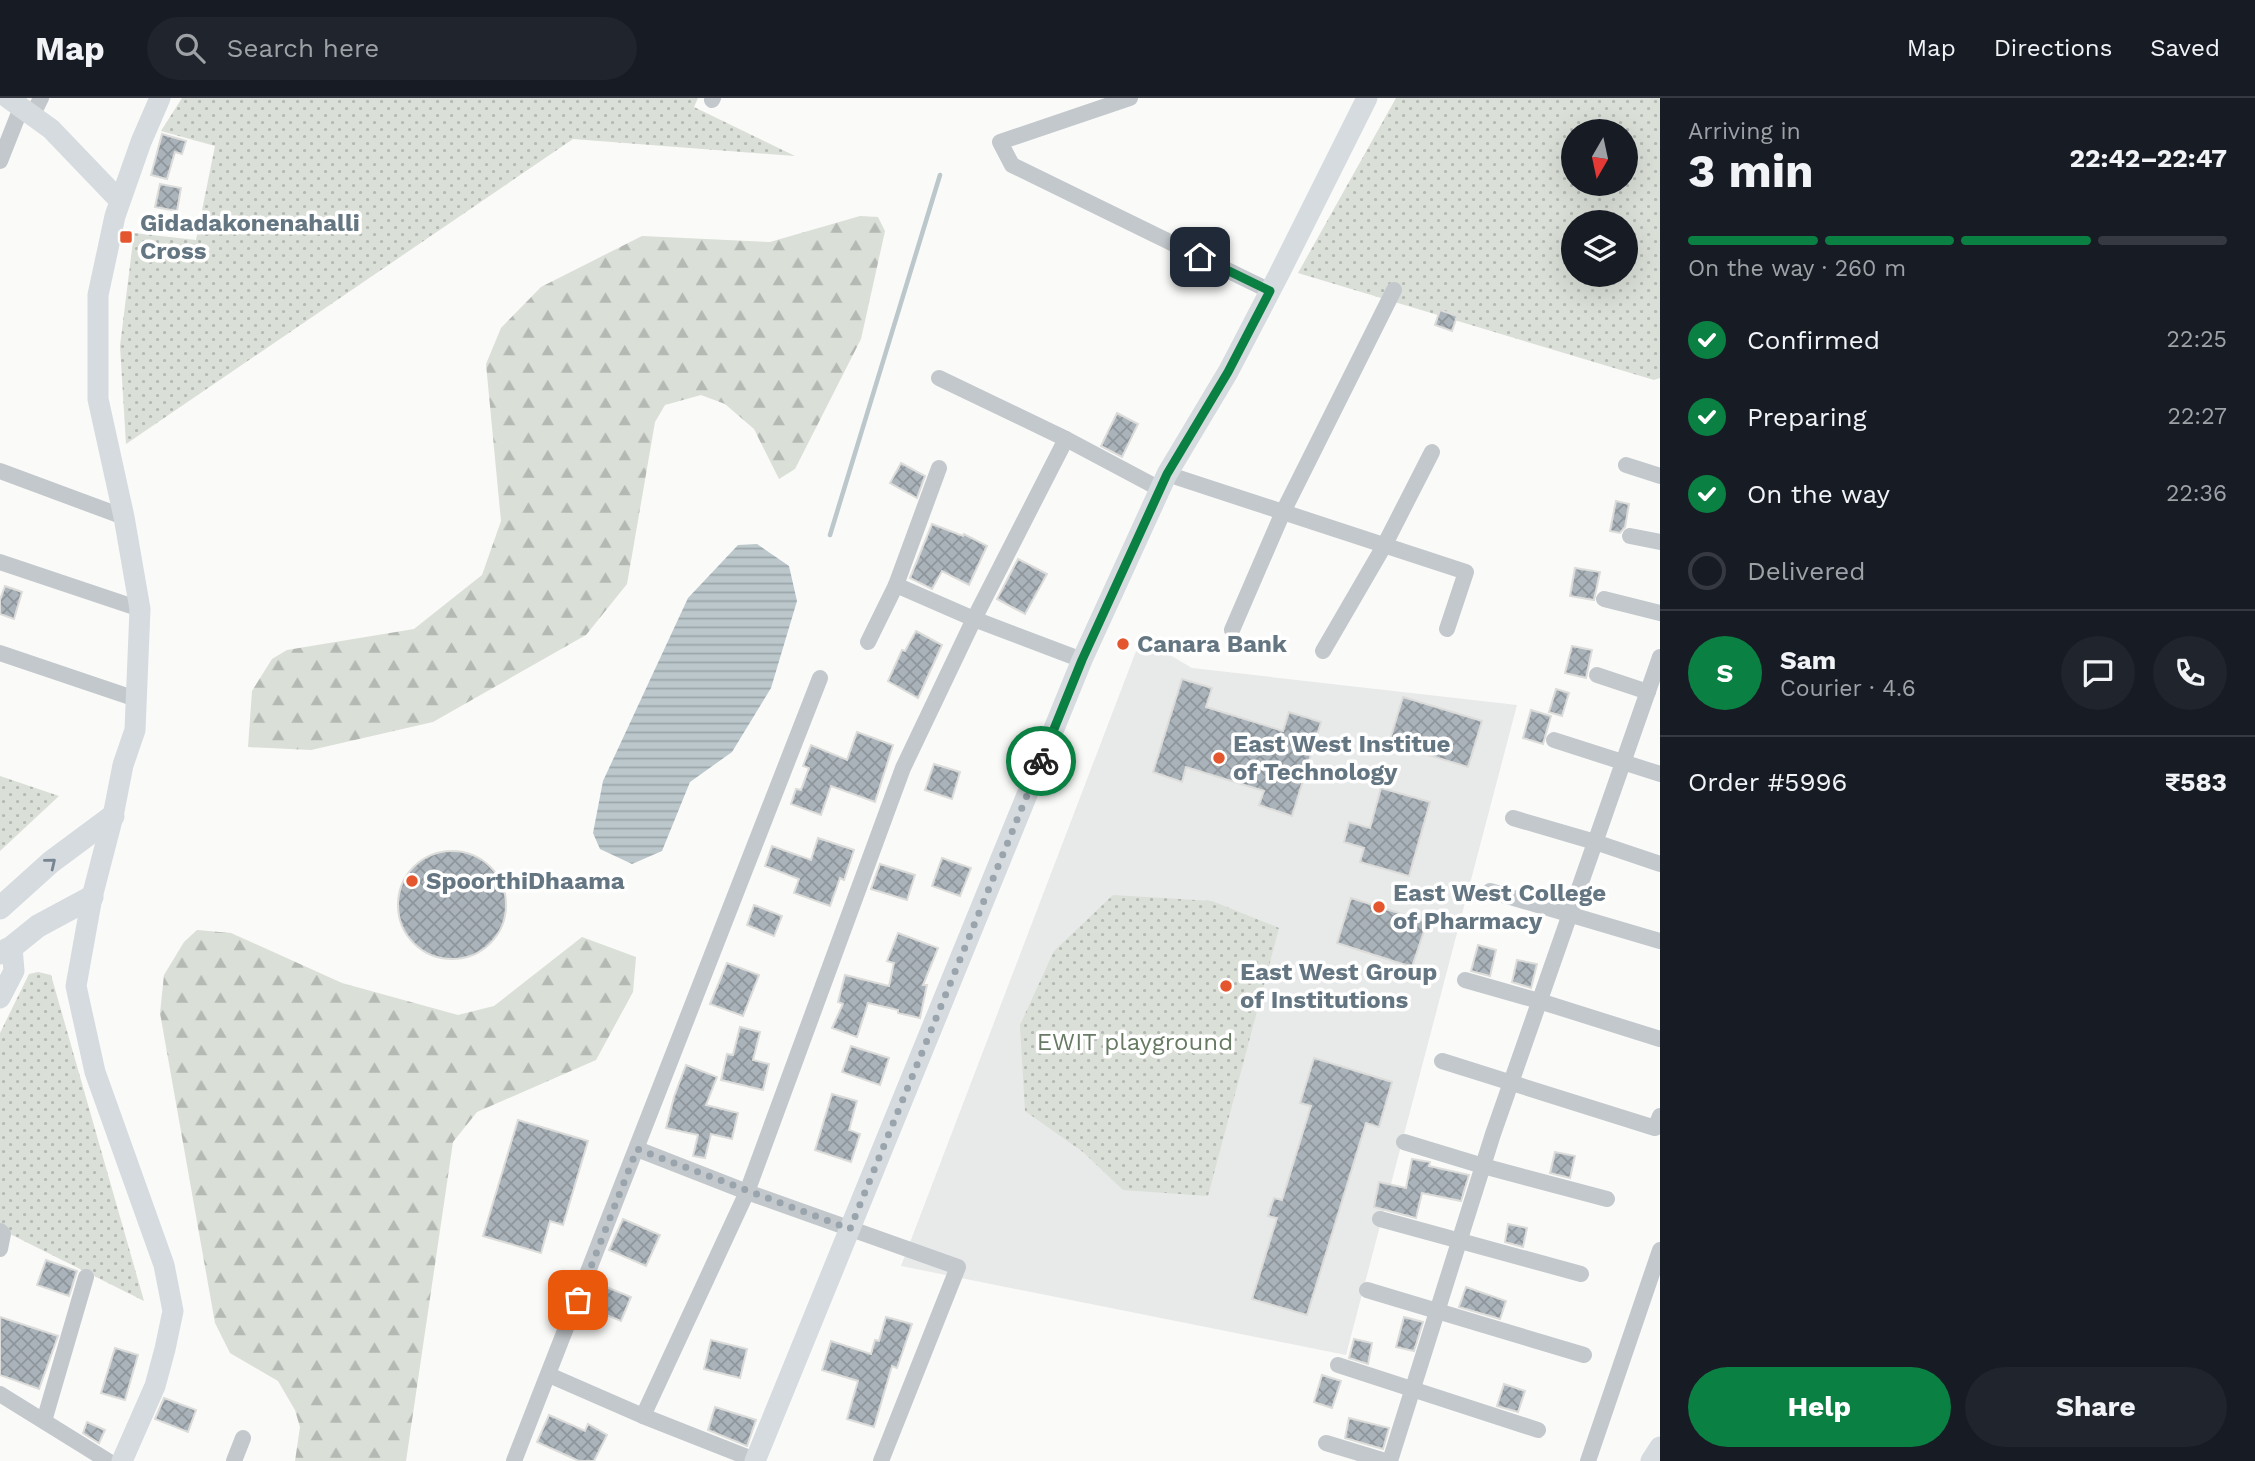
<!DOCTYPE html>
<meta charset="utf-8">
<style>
body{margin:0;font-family:"Work Sans",sans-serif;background:#20242c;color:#f1f3f6;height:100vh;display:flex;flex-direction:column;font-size:26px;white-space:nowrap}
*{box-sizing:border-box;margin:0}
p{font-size:23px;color:#9ea1a6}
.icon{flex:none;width:38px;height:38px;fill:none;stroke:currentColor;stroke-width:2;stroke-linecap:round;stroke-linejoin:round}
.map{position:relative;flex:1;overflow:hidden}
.drawer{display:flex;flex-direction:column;background:#171b24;width:595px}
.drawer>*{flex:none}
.needle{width:46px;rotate:189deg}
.controls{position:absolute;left:1561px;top:21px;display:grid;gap:14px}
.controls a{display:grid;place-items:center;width:77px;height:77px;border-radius:50%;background:#171b24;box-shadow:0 7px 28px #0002;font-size:35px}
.pin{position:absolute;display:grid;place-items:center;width:60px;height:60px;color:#fff;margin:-30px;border-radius:14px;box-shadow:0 4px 10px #0006}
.courier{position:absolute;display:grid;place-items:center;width:70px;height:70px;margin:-35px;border:5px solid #0b8043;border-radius:50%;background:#fff;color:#222;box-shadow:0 2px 9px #0007}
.head em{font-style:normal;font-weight:700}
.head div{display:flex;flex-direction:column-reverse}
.head{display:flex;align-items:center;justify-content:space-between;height:119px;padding:0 28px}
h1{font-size:46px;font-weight:700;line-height:52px}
.bar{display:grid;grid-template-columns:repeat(4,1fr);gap:10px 7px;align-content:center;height:84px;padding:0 28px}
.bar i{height:9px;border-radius:5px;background:#363941}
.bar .on{background:#0b8043}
.bar p{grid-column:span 4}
.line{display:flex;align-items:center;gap:18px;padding:0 28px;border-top:2px solid #363941}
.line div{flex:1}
.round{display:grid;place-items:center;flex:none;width:74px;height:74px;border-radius:37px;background:#20242c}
ol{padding:0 28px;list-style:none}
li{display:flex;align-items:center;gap:21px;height:77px}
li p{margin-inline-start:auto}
li .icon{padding:7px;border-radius:50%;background:#0b8043;color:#fff;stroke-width:4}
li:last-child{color:#9ea1a6}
li i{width:38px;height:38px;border:4px solid #363941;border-radius:50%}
.primary-button{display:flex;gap:14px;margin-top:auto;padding:14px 28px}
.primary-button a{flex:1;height:80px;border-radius:42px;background:#0b8043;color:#fff;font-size:28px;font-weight:700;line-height:80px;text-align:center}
.primary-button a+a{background:#20242c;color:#f1f3f6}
header{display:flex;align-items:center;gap:42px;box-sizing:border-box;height:98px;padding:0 35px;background:#171b24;border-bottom:2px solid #363941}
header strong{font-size:33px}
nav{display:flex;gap:38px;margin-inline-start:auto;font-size:24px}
.search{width:490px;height:63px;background:#20242c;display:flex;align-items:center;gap:18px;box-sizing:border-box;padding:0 24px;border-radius:38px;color:#9ea1a6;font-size:26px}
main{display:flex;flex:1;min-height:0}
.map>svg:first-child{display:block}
.built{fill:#e8e9e9}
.grass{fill:url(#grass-dots);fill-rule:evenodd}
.forest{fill:url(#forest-firs)}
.water{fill:url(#water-rules)}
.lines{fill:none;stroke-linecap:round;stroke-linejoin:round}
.stream{stroke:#bbc7cb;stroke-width:4.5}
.building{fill:url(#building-cross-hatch);stroke:#dcdcda;stroke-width:2}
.street{stroke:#c3c8cc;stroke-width:16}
.secondary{stroke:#d6dbdf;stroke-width:21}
.primary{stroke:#d6dbdf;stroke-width:23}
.oneway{stroke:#768591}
.done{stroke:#99a4ac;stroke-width:7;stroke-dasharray:0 12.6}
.route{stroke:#0b8043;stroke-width:9}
.poi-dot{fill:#e4572e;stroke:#fff;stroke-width:2.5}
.labels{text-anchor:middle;stroke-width:7;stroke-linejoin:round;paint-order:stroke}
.poi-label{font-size:24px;font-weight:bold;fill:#657683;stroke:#fff;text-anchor:start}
.park-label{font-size:24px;fill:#687a64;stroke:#fff}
</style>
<header>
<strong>Map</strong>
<div class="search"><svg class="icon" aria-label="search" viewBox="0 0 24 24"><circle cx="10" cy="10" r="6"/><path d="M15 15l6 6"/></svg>Search here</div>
<nav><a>Map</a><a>Directions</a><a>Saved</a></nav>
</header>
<main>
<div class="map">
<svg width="1660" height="1363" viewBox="0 0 1660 1363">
<defs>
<pattern id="grass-dots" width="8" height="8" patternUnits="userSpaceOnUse" patternTransform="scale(1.75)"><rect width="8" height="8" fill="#dadfd7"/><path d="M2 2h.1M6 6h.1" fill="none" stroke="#b4b9b4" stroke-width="1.8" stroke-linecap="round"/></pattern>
<pattern id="forest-firs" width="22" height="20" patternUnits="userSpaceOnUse" patternTransform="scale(1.75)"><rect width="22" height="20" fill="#dadfd7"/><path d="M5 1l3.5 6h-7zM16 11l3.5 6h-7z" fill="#b4b9b4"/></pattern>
<pattern id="water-rules" width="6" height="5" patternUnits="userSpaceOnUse" patternTransform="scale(1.75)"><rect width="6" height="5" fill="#bbc7cb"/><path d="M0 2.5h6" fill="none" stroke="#9ca6aa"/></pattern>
<pattern id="building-cross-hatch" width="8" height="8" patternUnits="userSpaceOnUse" patternTransform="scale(1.75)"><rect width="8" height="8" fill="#aab3b9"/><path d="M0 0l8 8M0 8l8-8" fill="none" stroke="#8e969c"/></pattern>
</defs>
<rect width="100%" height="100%" fill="#fafaf8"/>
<path class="built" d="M1141 540 1192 570 1517 607 1346 1257 901 1168Z"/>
<g class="grass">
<path d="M182 0H698L694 9 795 58 573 41 126 346 120 248 134 135 196 142 215 48 161 33Z"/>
<path d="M1396 0H1660V280L1654 282 1298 175ZM1573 33H1626V86H1573ZM1573 124H1626V177H1573Z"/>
<path d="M0 678 59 698 0 753Z"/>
<path d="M1113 797 1212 803 1279 830 1208 1098 1123 1092 1083 1054 1025 1013 1020 927 1054 853Z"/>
<path d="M38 874 51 877 144 1203 0 1131V935L29 876Z"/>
</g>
<g class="forest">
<path d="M860 118 878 119 885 133 861 241 795 371 779 381 754 331 725 306 701 297 665 307 655 324 627 486 586 537 433 624 311 652 248 649 252 593 272 561 287 552 414 531 482 477 501 423 486 266 501 230 541 189 642 138 770 144Z"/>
<path d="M197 832 231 835 342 885 458 917 494 908 582 839 636 859 633 894 596 962 477 1014 453 1044 406 1363H295L300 1329 295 1312 278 1283 230 1255 215 1225 160 915 164 877 184 844Z"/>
</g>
<path class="water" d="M757 446 789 468 797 503 771 590 732 654 690 684 662 753 632 766 600 751 593 735 603 683 688 500 738 447Z"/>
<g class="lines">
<path class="stream" d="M830 437 940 77"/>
</g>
<g class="building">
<path d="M162 36 186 43 182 56 175 54 167 81 151 77Z"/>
<path d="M160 86 181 90 177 113 155 109Z"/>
<path d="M1440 212 1457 218 1452 233 1435 227Z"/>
<path d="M1117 315 1138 326 1122 359 1101 348Z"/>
<path d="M901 365 925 378 917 400 890 385Z"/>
<path d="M1616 403 1629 406 1625 429 1620 435 1610 433Z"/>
<path d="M932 426 963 438 964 436 987 448 969 487 942 473 932 491 910 480Z"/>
<path d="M1018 461 1047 476 1025 516 997 501Z"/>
<path d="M1575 470 1600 474 1594 502 1570 498Z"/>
<path d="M5 488 22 494 14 521 0 516V502Z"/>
<path d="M916 533 942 547 918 600 888 583 902 552 905 553Z"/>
<path d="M1572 548 1592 552 1586 580 1565 575Z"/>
<path d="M1182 581 1212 590 1206 609 1283 633 1289 614 1321 624 1292 718 1259 707 1264 693 1186 669 1182 684 1153 674Z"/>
<path d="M1556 591 1569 595 1562 618 1549 614Z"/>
<path d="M1403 599 1482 623 1468 669 1389 645Z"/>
<path d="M1531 612 1551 618 1543 646 1523 640Z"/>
<path d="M857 634 893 647 875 704 831 688 821 717 791 706 796 691 801 692 809 670 803 668 811 647 847 662Z"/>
<path d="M934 666 960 674 952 701 925 692Z"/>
<path d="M1381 690 1430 704 1409 778 1360 764 1364 750 1344 744 1349 724 1370 730Z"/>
<path d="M818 740 854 752 844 782 840 780 830 808 794 795 799 781 765 768 772 748 811 762Z"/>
<circle cx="452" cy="807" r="54"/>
<path d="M942 760 971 770 960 798 932 788Z"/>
<path d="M880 766 915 777 907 802 871 791Z"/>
<path d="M1351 800 1427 824 1412 869 1337 845Z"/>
<path d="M754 807 782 818 774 838 747 827Z"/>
<path d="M898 835 938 850 923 887H927L920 920 898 915V912L868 905 857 939 832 930 843 906 838 904 845 877 889 888 894 865 887 863Z"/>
<path d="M1478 847 1496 852 1490 878 1471 873Z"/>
<path d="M1517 862 1537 866 1531 890 1512 884Z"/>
<path d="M727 865 759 877 743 918 710 906Z"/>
<path d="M740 929 760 934 753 962 769 966 763 992 721 982 727 956 733 957Z"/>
<path d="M851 948 889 960 880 987 842 974Z"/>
<path d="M1314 960 1392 984 1379 1029 1366 1025 1307 1217 1252 1201 1277 1120 1268 1118 1274 1100 1282 1102 1311 1008 1300 1005Z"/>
<path d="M686 967 717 979 706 1007 738 1015 732 1041 711 1036 705 1060 693 1058 698 1037 666 1030 674 999Z"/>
<path d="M832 996 857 1003 849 1032 860 1036 851 1064 815 1052Z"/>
<path d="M518 1022 588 1043 563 1127 550 1123 541 1155 483 1138Z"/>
<path d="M1555 1054 1575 1058 1570 1080 1550 1075Z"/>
<path d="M1412 1061 1430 1064 1429 1068 1469 1077 1461 1103 1422 1095 1416 1120 1374 1109 1379 1084 1406 1090Z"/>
<path d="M623 1121 660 1137 646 1168 609 1152Z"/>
<path d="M1508 1126 1527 1130 1523 1149 1505 1144Z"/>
<path d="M46 1162 77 1173 69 1198 37 1187Z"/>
<path d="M599 1186 631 1199 621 1223 589 1210Z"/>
<path d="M1466 1189 1506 1203 1500 1221 1459 1209Z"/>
<path d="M0 1219 58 1238 39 1291 0 1277Z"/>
<path d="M886 1219 912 1226 897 1270 892 1268 874 1329 847 1321 858 1283 822 1272 831 1243 871 1256 875 1242 879 1243Z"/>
<path d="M1404 1219 1423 1224 1414 1253 1396 1249Z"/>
<path d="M1354 1241 1372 1245 1368 1266 1349 1260Z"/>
<path d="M711 1242 747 1251 740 1280 704 1271Z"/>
<path d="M115 1250 138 1257 125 1302 101 1295Z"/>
<path d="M1322 1277 1341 1283 1332 1310 1314 1304Z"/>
<path d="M1504 1286 1525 1293 1518 1314 1497 1308Z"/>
<path d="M164 1300 196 1312 188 1334 155 1321Z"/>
<path d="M715 1309 756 1322 747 1348 708 1332Z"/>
<path d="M549 1317 585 1333 588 1326 607 1337 594 1363H579L537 1344Z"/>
<path d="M1349 1320 1389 1330 1383 1351 1345 1340Z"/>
<path d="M87 1324 105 1332 99 1345 83 1335Z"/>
</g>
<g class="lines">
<g class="street">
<path d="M1130 0 1000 44 1012 67 1270 193"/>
<path d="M712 2 713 0"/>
<path d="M32 18 41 0"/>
<path d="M0 63 21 10"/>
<path d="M939 280 1066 341 1160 391"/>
<path d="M1626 367 1660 378"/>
<path d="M0 373 124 419"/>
<path d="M1167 376 1466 474 1447 531"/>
<path d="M1630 438 1660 444"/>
<path d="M0 464 140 511"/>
<path d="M896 487 974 521 1082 562"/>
<path d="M1604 501 1660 515"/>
<path d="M1232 532 1283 414 1394 192"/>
<path d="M868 544 896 487 939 370"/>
<path d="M1323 553 1384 448 1432 354"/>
<path d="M0 555 136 601"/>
<path d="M1597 577 1648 594"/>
<path d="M1554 642 1660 676"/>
<path d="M1513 720 1595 744 1660 766"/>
<path d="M1490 793 1660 843"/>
<path d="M1465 882 1539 903 1660 941"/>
<path d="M1442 963 1655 1030 1660 1018"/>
<path d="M1404 1044 1483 1068 1607 1101"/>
<path d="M637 1051 747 1094 958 1169 881 1363"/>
<path d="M1380 1121 1581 1176"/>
<path d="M0 1133 3 1136 0 1151"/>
<path d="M1367 1192 1584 1257"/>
<path d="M1338 1267 1538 1332"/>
<path d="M549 1277 643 1318 757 1363"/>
<path d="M0 1296 108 1363"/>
<path d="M643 1318 747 1094 903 670 974 521 1066 341"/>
<path d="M44 1323 86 1179"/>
<path d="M1326 1345 1385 1363"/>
<path d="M234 1363 243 1340"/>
<path d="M514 1363 820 580"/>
<path d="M1390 1363 1493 1036 1660 559"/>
<path d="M1588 1363 1660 1152"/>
</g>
<g class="secondary">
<path d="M8 0 51 31 120 103"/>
<path d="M0 900 14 873 12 849"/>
<path d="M122 1363 155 1288 165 1251 173 1213 164 1167 95 974 76 888 92 799 113 718 123 667 135 632 140 511 124 419 98 301V197L115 118 141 44 160 0"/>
<path d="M755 1363 1082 562 1167 376 1228 274 1279 176 1367 0"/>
<path d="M1651 1363 1660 1349"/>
</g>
<g class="primary">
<path d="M0 810 51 764 113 718"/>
<path d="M0 855 12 849 38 828 92 799"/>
</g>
</g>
<defs><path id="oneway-chevron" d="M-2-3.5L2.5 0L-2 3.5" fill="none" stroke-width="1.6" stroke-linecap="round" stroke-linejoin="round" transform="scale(1.75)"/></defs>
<use class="oneway" href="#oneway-chevron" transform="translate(51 765) rotate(-39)"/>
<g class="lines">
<path class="done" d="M578 1202 637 1051 850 1131 1041 663"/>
<path class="route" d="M1041 663 1082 562 1167 376 1228 274 1270 193 1200 159"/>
</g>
<g class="poi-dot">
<rect x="119" y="132" width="14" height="14" rx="3.5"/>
<circle cx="1123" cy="546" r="7"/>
<circle cx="1219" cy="660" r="7"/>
<circle cx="412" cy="783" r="7"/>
<circle cx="1379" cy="809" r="7"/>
<circle cx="1226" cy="888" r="7"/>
</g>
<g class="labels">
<g class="poi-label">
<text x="140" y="133">Gidadakonenahalli<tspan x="140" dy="28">Cross</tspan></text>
<text x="1137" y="554">Canara Bank</text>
<text x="1233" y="654">East West Institue<tspan x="1233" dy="28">of Technology</tspan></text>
<text x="426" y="791">SpoorthiDhaama</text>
<text x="1393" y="803">East West College<tspan x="1393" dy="28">of Pharmacy</tspan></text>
<text x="1240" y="882">East West Group<tspan x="1240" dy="28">of Institutions</tspan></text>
</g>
<g class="park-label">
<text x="1135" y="952">EWIT playground</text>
</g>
</g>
</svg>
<div class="controls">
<a><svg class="needle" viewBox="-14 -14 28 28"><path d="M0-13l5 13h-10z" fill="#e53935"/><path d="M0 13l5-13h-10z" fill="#9ea1a6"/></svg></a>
<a><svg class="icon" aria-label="layers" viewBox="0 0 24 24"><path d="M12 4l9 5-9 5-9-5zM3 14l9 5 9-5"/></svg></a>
</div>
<div class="pin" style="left:578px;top:1202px;background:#ea580c"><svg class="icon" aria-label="bag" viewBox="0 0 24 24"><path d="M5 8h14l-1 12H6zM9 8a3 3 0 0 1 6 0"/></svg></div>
<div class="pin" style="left:1200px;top:159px;background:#1f2937"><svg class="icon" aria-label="home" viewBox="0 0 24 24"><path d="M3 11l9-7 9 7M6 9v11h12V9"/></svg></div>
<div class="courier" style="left:1041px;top:663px"><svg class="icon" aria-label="bike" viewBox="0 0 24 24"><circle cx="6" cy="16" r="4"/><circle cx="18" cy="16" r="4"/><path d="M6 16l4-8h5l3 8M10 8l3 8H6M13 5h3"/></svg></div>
</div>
<section class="drawer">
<div class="head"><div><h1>3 min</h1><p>Arriving in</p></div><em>22:42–22:47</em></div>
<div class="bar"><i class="on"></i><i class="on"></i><i class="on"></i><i></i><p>On the way · 260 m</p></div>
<ol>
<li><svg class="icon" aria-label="check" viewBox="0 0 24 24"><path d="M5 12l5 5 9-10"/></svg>Confirmed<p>22:25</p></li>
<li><svg class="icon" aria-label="check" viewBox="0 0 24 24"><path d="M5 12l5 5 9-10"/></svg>Preparing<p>22:27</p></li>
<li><svg class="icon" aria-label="check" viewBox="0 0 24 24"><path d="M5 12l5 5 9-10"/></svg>On the way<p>22:36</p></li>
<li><i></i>Delivered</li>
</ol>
<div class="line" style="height:126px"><b class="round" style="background:#0b8043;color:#fff">S</b><div><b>Sam</b><p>Courier · 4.6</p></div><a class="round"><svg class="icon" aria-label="chat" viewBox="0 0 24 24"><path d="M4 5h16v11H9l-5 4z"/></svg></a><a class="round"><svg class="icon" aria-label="phone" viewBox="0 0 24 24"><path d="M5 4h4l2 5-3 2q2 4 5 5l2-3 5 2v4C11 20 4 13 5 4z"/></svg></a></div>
<div class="line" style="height:91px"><div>Order #5996</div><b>₹583</b></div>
<div class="primary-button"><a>Help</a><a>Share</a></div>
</section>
</main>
